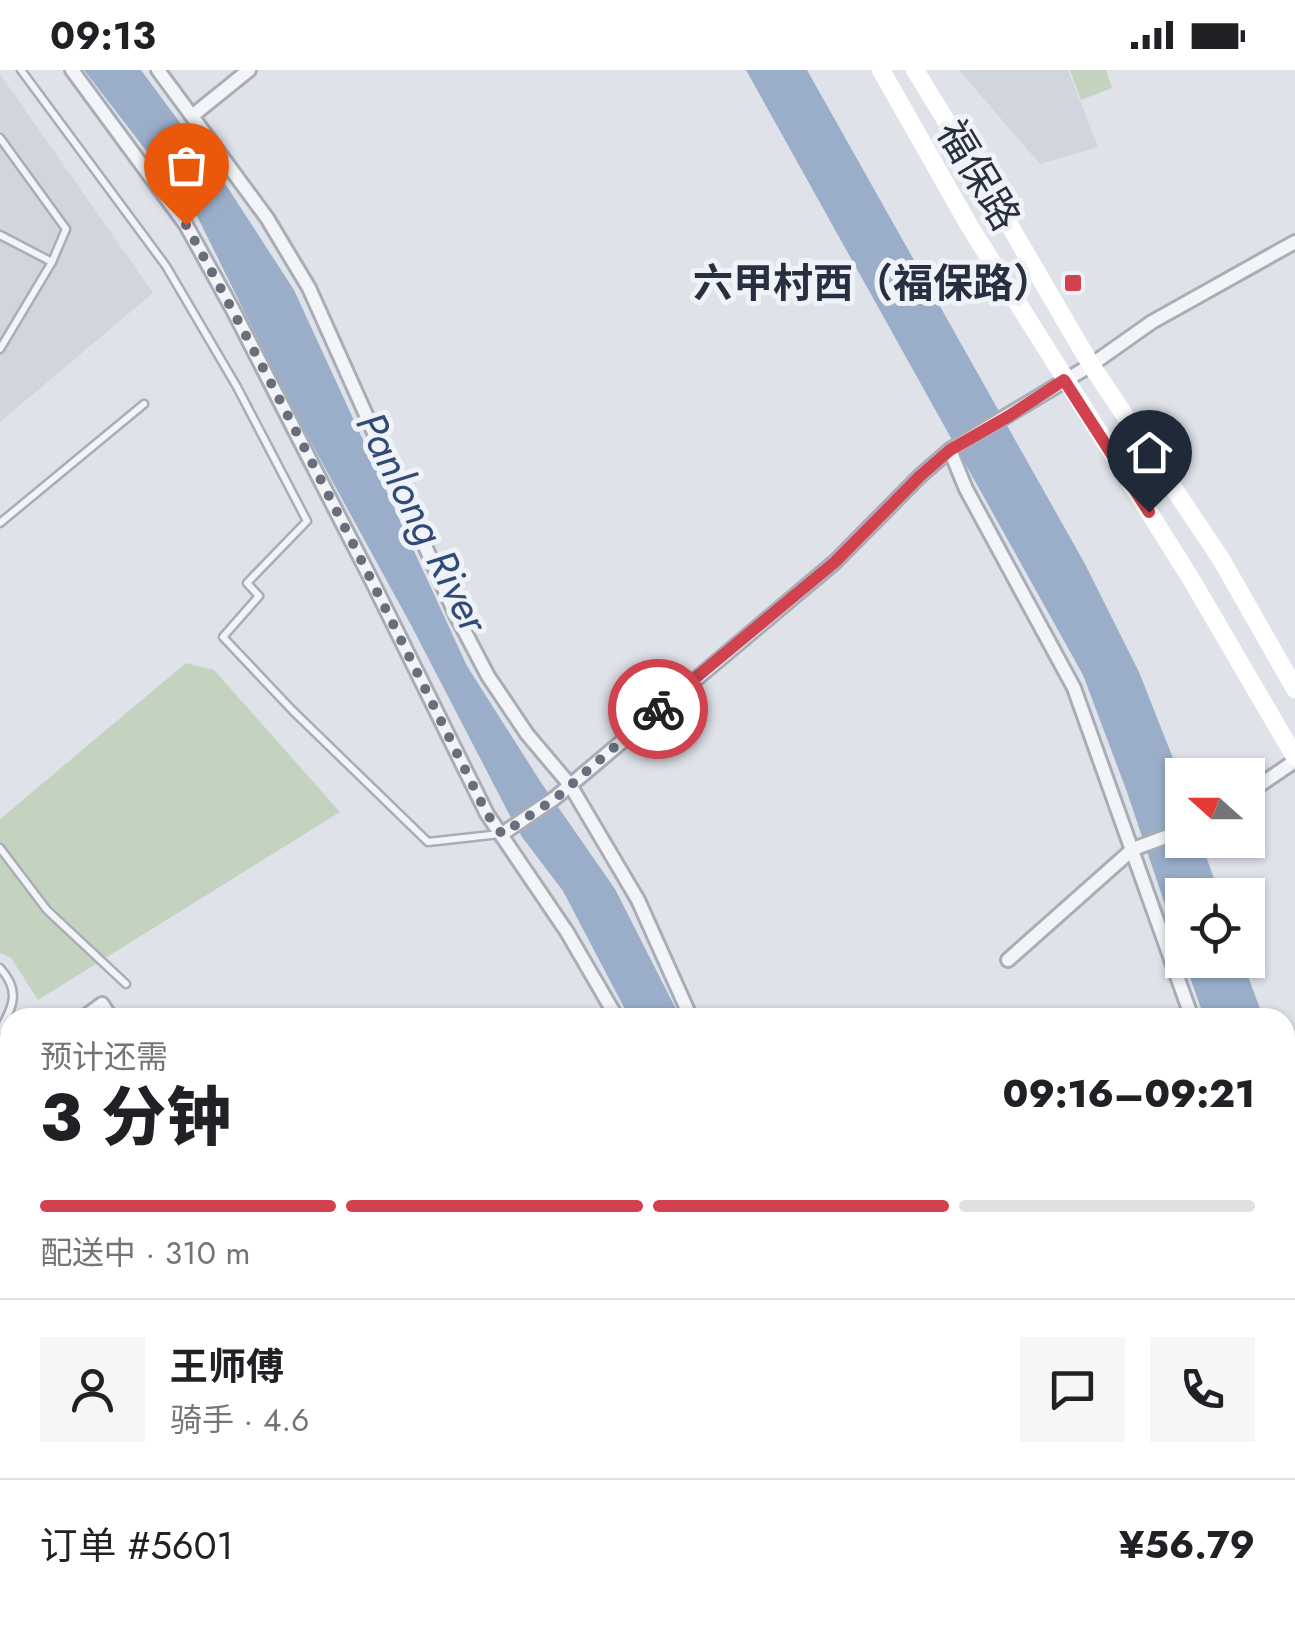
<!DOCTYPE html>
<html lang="zh">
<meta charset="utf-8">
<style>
body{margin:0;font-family:Jost,"Noto Sans SC",sans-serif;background:#f6f6f6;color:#202124;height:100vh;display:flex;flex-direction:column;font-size:38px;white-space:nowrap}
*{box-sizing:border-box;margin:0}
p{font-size:32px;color:#757577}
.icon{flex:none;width:55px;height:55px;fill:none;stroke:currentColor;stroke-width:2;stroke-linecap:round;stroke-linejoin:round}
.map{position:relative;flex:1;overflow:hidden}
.sheet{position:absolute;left:0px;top:938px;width:1295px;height:622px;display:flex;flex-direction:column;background:#fff;border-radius:30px 30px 0 0;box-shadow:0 2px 8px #0004}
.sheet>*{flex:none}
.needle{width:65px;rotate:291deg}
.buttons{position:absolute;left:1165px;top:688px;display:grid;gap:20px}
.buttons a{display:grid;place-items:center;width:100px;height:100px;border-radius:0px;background:#fff;box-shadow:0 2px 8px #0004;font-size:50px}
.pin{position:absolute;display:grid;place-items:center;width:85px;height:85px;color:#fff;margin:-102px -42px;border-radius:50% 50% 50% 0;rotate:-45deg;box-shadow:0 0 10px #0007}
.pin .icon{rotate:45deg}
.courier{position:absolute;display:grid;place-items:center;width:100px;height:100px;margin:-50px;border:8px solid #d1414e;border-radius:50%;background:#fff;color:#222;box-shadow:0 2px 12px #0007}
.head em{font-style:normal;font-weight:800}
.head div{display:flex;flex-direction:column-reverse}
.head{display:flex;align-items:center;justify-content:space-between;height:170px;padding:0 40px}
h1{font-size:65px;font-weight:800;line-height:75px}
.bar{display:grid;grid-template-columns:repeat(4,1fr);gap:15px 10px;align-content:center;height:120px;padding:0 40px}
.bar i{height:12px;border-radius:8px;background:#e0e0e0}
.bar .active{background:#d1414e}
.bar p{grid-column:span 4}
.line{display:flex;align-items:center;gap:25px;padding:0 40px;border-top:2px solid #e0e0e0}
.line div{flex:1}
.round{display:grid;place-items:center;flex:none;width:105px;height:105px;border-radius:0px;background:#f6f6f6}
.status{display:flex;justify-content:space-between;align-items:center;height:70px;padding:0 50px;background:#fff;direction:ltr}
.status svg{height:28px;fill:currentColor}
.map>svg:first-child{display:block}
.built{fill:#d1d5de}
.green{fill:#c4d3c0}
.water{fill:#9aaeca}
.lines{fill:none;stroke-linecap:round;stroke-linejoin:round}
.lane-casing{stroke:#a8adb7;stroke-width:11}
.street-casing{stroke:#a8adb7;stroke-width:18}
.path{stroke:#bdc1c8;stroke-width:2.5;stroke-dasharray:8 8;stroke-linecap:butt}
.lane{stroke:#f2f4f7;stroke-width:6}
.street{stroke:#f2f4f7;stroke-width:12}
.secondary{stroke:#fff;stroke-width:18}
.done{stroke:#686e7c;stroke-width:10;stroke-dasharray:0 18}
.route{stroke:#d1414e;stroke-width:12}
.poi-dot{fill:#d1414e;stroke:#eff2f6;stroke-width:4}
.labels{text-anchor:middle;stroke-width:10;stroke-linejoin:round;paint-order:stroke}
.street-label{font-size:40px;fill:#282f41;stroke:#eff2f6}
.poi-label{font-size:40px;font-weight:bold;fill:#282f41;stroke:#eff2f6;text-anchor:end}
.water-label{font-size:42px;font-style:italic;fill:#314b76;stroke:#eff2f6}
</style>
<div class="status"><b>09:13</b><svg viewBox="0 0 49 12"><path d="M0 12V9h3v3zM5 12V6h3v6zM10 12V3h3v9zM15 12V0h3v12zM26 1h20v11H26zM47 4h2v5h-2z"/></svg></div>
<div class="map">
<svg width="1295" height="1559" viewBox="0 0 1295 1559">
<rect width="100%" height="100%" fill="#dfe3e9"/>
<g class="built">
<path d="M959 0H1068L1098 77 1040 94Z"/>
<path d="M0 4 153 223 0 352Z"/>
<path d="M1295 1311V1531L1285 1540V1319Z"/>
<path d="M1069 1550H1273L1262 1559H1073Z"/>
</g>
<g class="green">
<path d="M1070 0H1106L1112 18 1081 30Z"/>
<path d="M186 593 214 600 340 742 38 930 11 888 0 883V749Z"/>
</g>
<g class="water">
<path d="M84 0H141L226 115 294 220 467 596 542 714 615 819 680 947H629L563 821 522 767 508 742 411 555 289 332 198 148Z"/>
<path d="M746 0H807L1085 494 1139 602 1182 711V770H1200L1220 825H1182V885L1127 722 1083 605Z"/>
<path d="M1184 890H1242L1263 947H1204Z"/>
<path d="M1285 1011 1295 1031V1120L1285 1111Z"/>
</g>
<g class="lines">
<g class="lane-casing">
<g id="lane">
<path d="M21 0 166 196 237 317 307 451 247 513 259 526 223 567 293 641 428 772 500 764"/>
<path d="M0 68 66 159 52 192 0 279"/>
<path d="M0 165 52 192"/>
<path d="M0 453 144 334"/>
<path d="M0 778 47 840 126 914"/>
<path d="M0 898C21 921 13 936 0 960"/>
<path d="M1285 1345 1295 1337"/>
</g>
</g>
<g class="street-casing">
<g id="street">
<path d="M72 0 186 155 233 240 372 511 487 744 567 862 617 948"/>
<path d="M158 0 267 148 309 218 456 545 488 606 527 664 570 715 638 830 691 948"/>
<path d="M192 46 249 0"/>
<path d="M950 380 966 419 1074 618 1192 948"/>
<path d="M1248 723 1295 691"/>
<path d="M502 764 555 728 835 492 920 406 950 380 1091 295 1152 252 1295 172"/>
<path d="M1008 890 1133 779 1182 761"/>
<path d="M83 948 102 934 111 948"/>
<path d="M0 1045 10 1028"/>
<path d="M1285 1119 1295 1129"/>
<path d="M844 1550 848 1559"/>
<path d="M1041 1550 1045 1559"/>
<path d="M320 1559 331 1550"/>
<path d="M820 1559 829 1550"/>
</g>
</g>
<g class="path">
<path d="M887 1550 892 1559"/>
<path d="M953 1550 958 1559"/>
</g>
<use href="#lane" class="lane"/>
<use href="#street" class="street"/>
<g class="secondary">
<path d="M881 0 970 157 1191 509 1295 687"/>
<path d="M915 0 1000 139 1091 295 1221 489 1295 619"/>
</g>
</g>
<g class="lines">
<path class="done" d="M186 155C293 348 389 546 487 744L502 764 556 728 658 639"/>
<path class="route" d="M658 639 835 492 920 406 950 380 1009 346 1064 310 1149 442"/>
</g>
<rect class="poi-dot" x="1063" y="203" width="20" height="20" rx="5"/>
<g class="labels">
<g class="street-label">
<text transform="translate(979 105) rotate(59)" y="14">福保路</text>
</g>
<g class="poi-label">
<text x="1053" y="227">六甲村西（福保路）</text>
</g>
<g class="water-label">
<text transform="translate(423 452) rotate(63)" y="15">Panlong River</text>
</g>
</g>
</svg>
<div class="buttons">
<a><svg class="needle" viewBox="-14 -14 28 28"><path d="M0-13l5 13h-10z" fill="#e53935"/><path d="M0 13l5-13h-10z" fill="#757577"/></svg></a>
<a><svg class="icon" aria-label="locate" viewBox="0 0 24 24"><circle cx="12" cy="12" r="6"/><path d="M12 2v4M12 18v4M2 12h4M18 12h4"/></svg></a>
</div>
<div class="pin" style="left:186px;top:155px;background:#ea580c"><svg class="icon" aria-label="bag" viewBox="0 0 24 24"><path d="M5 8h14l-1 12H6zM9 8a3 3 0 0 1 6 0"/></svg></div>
<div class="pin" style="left:1149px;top:442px;background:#1f2937"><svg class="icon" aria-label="home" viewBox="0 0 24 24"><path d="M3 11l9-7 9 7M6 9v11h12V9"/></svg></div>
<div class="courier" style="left:658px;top:639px"><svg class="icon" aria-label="bike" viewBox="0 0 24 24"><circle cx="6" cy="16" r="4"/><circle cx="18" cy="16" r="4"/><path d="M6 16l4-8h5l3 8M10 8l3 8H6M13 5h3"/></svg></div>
<section class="sheet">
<div class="head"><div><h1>3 分钟</h1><p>预计还需</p></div><em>09:16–09:21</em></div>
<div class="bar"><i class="active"></i><i class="active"></i><i class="active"></i><i></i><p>配送中 · 310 m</p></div>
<div class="line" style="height:180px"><a class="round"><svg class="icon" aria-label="person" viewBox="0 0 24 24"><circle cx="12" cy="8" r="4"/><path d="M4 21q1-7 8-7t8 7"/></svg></a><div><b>王师傅</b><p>骑手 · 4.6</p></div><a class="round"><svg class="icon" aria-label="chat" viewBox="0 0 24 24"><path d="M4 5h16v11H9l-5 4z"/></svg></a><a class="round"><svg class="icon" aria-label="phone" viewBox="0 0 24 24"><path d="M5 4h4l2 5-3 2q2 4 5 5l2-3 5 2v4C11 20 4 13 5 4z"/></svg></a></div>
<div class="line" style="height:130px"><div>订单 #5601</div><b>¥56.79</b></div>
</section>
</div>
